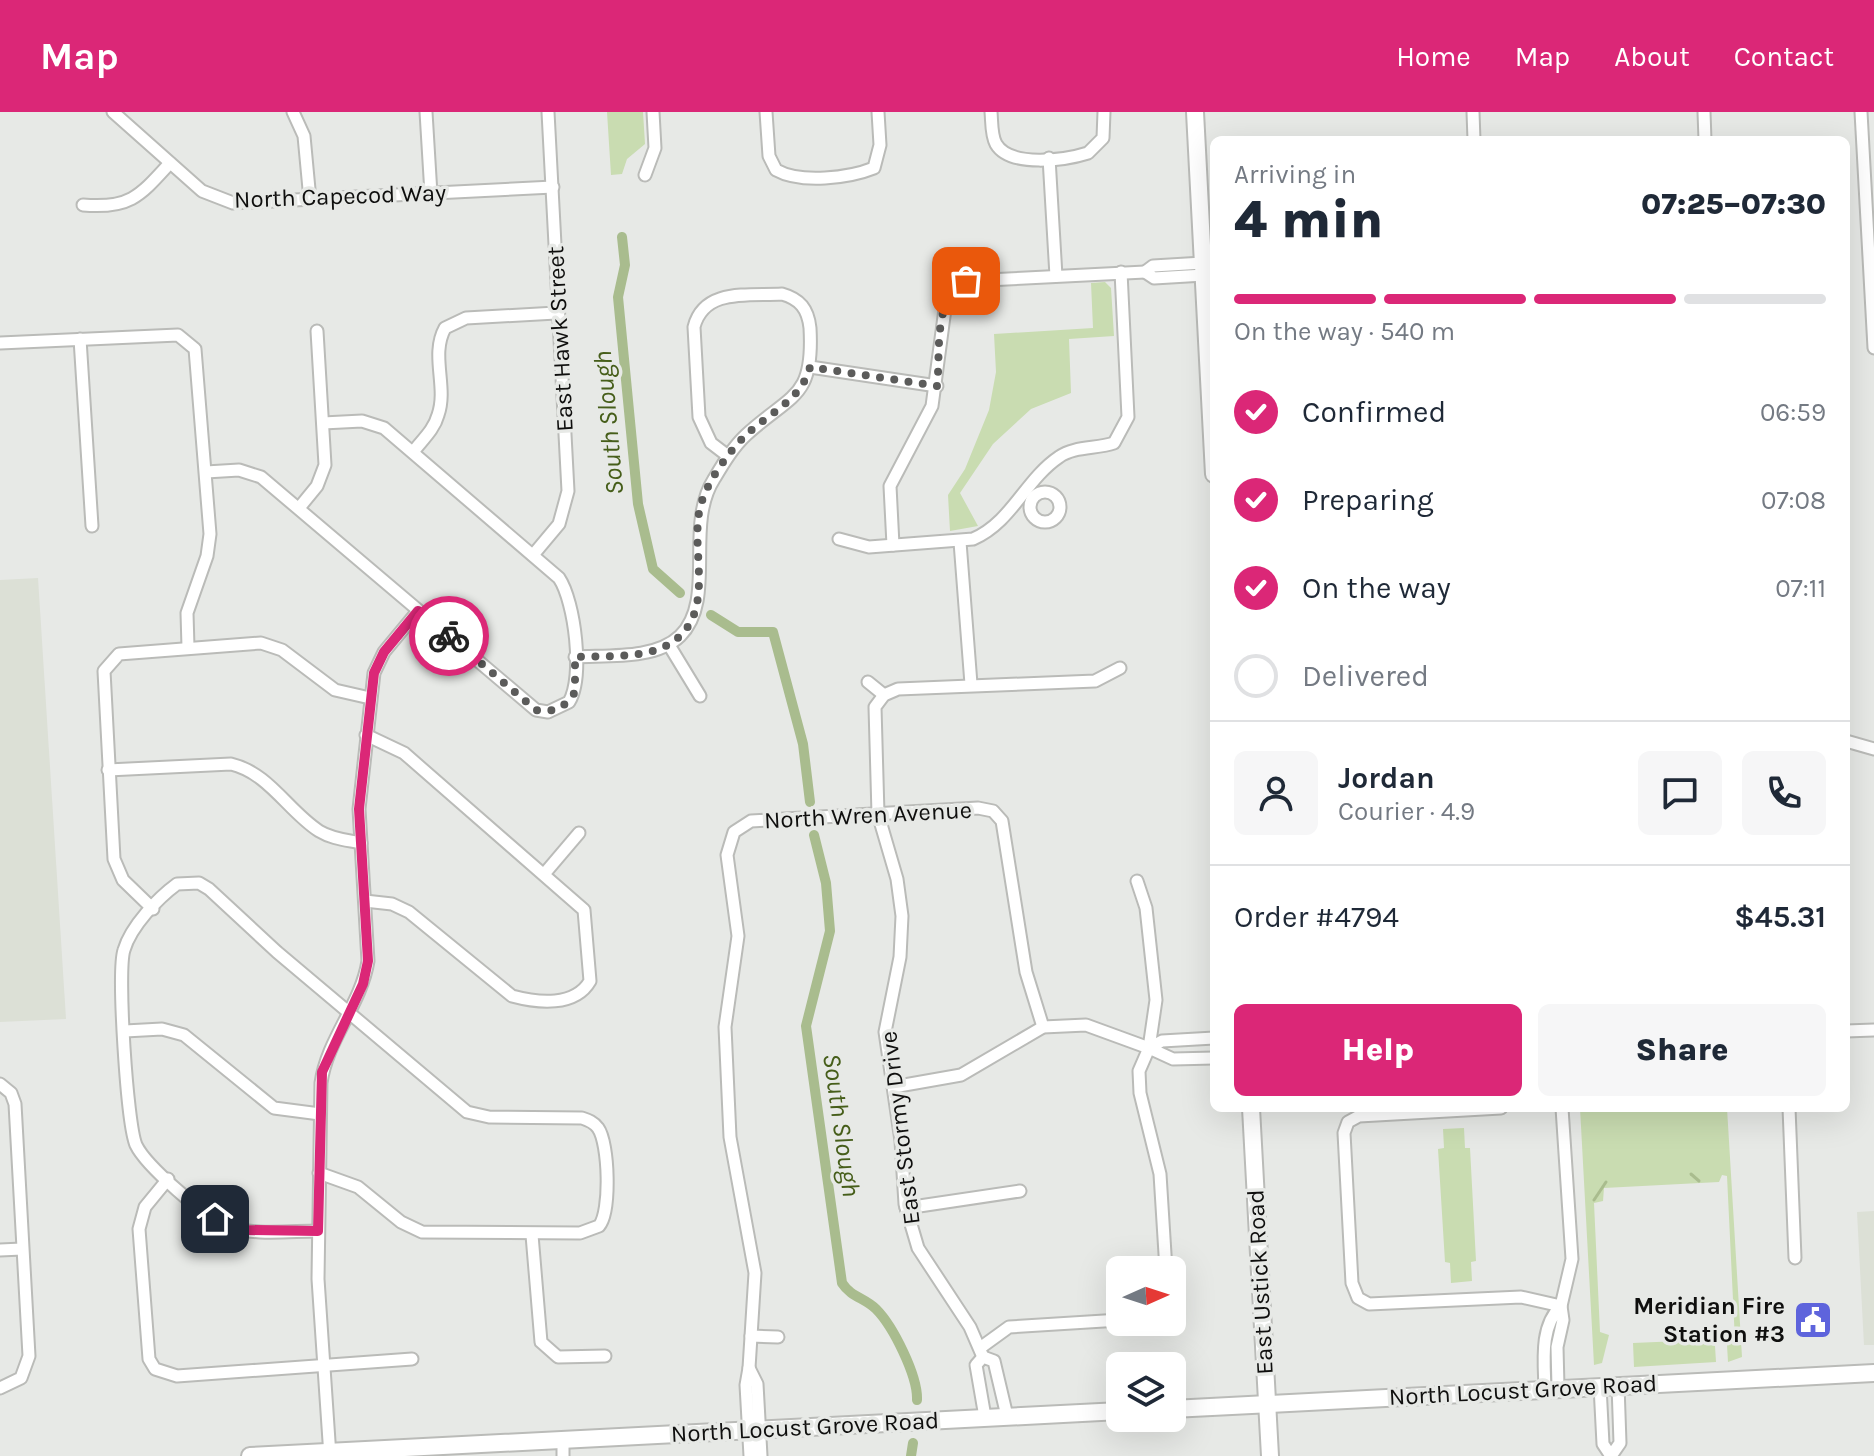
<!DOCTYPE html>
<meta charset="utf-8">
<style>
body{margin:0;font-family:Karla,sans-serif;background:#f6f6f7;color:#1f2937;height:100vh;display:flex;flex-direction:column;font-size:30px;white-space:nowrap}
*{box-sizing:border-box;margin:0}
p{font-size:26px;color:#747a83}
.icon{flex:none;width:44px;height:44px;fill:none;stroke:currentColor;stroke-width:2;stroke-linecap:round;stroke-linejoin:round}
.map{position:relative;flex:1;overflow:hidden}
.side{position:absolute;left:1210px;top:24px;width:640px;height:976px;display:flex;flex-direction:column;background:#fff;border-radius:12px;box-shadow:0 8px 32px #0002}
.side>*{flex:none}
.needle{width:52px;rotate:87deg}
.tools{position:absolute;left:1106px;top:1144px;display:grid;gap:16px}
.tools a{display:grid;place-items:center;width:80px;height:80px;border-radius:12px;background:#fff;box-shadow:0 8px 32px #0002;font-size:40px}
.pin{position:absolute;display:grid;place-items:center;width:68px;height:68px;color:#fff;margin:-34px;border-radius:16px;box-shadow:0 4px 12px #0006}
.courier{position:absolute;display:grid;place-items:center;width:80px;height:80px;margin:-40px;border:6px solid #db2777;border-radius:50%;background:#fff;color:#222;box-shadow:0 2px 10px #0007}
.overview em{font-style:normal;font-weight:800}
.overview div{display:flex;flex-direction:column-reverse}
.overview{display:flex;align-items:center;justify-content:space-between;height:136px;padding:0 24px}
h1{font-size:52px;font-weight:800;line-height:60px}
.bar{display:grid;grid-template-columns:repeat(4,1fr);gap:12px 8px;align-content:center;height:96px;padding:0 24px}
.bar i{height:10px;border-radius:6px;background:#e0e1e3}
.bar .on{background:#db2777}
.bar p{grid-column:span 4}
.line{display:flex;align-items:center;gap:20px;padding:0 24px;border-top:2px solid #e0e1e3}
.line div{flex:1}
.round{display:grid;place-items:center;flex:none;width:84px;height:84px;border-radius:12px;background:#f6f6f7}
ol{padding:0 24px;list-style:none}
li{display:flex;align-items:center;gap:24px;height:88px}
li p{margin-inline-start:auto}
li .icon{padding:8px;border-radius:50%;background:#db2777;color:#fff;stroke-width:4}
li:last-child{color:#747a83}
li i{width:44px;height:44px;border:4px solid #e0e1e3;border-radius:50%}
.primary-button{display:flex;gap:16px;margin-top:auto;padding:16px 24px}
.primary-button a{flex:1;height:92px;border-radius:12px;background:#db2777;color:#fff;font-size:32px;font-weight:800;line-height:92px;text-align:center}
.primary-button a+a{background:#f6f6f7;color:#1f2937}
header{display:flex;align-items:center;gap:48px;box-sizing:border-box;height:112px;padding:0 40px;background:#db2777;color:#fff}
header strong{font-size:38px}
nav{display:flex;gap:44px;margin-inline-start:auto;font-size:28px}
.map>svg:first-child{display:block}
.built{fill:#dce0d6}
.green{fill:#c9dcb1}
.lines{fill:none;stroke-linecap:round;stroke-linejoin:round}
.stream{stroke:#a9bc8e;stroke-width:3}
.canal{stroke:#a9bc8e;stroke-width:10}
.minor-casing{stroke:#babbb8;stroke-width:15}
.secondary-casing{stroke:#babbb8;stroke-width:20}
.minor{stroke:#fff;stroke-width:11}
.secondary{stroke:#fff;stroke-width:16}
.done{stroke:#5b5b5a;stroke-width:8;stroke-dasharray:0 14.4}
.route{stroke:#db2777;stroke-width:10}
.labels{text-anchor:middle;stroke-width:7;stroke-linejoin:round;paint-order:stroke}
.street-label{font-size:24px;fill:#0f0f0e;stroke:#e7e9e6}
.poi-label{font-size:24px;font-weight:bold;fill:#0f0f0e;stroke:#e7e9e6;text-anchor:end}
.water-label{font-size:26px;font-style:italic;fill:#465e1a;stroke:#e7e9e6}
</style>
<header>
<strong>Map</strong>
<nav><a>Home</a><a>Map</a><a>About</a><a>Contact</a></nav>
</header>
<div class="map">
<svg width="1874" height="1344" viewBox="0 0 1874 1344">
<rect width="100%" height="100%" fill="#e7e9e6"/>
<g class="built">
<path d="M38 466 66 907 0 910V468Z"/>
<path d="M1874 1099V1233H1864L1857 1100Z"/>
</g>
<g class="green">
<path d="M607 0H643L645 32 627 47 622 62 611 63Z"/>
<path d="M1105 170 1111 176 1114 224 1069 227 1071 281 1031 297 993 332 960 381 978 414 950 419 948 383 965 357 989 298 996 260 994 222 1093 216 1091 171Z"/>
<path d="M1580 996H1727L1742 1245 1728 1250 1727 1233 1735 1229 1727 1064 1722 1063 1719 1070 1604 1076 1603 1089 1594 1091 1600 1220 1609 1223 1602 1251 1594 1253Z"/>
<path d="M1464 1016 1465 1036H1470L1476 1149 1471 1150 1472 1169 1451 1171 1450 1151 1445 1150 1438 1037 1444 1036 1443 1017Z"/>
<path d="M1703 1228 1704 1232 1715 1234 1716 1250 1634 1255 1633 1231Z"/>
</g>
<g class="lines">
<g class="stream">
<path d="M1691 1062 1699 1069"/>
<path d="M1594 1088 1606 1070"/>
</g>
<g class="canal">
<path d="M622 125 625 153 618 185 638 392 653 457 680 481"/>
<path d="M711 503 738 520H773L803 632 810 690"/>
<path d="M814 723 826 771 830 819 806 914 842 1171C851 1185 865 1186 876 1197 893 1214 918 1264 917 1288"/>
<path d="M911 1344 913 1331"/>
</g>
<g class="minor-casing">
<g id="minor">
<path d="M113 0 202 79 233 91 553 75"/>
<path d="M293 0 304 24 310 88"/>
<path d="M426 0 431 82"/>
<path d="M766 0 769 44 776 58C801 72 849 66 874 56L880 33 878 0"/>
<path d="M991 0C992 10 991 23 996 32 1010 56 1066 48 1088 41L1103 26 1104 0"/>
<path d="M1473 0 1474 28"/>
<path d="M1704 0 1705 28"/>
<path d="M1861 0 1874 236"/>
<path d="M1049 46 1056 164"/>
<path d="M645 63 655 36 653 0"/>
<path d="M83 93C130 97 140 84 170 51"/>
<path d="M1203 151 1153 154 1145 160 1154 166 1204 163"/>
<path d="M80 227 92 414"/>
<path d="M0 231 178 223 195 237 210 422 207 444 187 501 188 535"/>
<path d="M810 255 937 274"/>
<path d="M413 340C422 328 434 318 438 303 448 275 430 243 445 216L466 206 556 201"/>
<path d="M206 360 239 358 261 365 536 598 548 600 569 590C584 565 575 490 559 466L384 316 362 309 323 311"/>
<circle cx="1045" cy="395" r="15"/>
<path d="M299 396 317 374 325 353 317 219"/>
<path d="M839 427 869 435 973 427C1012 410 1025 368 1059 345 1074 334 1097 337 1114 331L1128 305 1121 160"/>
<path d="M960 430 971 572"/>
<path d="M893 433 890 374 932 294 945 197 952 180 966 169 1145 160"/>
<path d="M533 443 559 412 568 379 548 0"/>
<path d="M669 533 700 584"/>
<path d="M575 545C607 543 655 548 680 524 717 488 684 414 714 367 723 352 733 335 746 323 792 281 814 287 810 216 808 197 800 187 782 182 748 184 704 176 694 215L699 305 711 331 728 344"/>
<path d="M868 570 884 583"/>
<path d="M1846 629 1874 637"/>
<path d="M108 658 231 652C269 661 288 699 319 719 332 727 347 728 361 731"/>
<path d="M545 761 579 721"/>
<path d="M1137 769 1146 796 1156 888 1149 936 1139 959 1140 981 1160 1062 1166 1158"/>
<path d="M365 789 392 792 409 800 512 884C538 891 575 895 590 869L584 798 404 641 366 623"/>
<path d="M153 797 123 768 114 747 104 559 119 542 261 531 282 538 335 578 370 586"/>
<path d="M125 919 162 917 184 923 274 996 320 1002"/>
<path d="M1846 919 1874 918"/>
<path d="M1214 926 1162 929 1149 936 1173 947 1214 946"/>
<path d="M0 972 11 981 15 992 29 1244 21 1266 0 1276"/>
<path d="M893 975 961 963 1043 915 1086 913 1149 936"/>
<path d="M1501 996 1359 1004 1348 1010 1344 1021 1352 1171 1358 1186 1369 1192 1521 1185 1561 1194 1572 1147 1562 996"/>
<path d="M1789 996 1795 1146"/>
<path d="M168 1067 145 1095 139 1117 149 1247 155 1257 177 1264 412 1247"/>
<path d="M906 1096 1020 1079"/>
<path d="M318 1119C290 1119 253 1124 227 1114 205 1105 146 1054 136 1033 127 1012 117 859 124 838 131 814 158 786 177 772L199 771 209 777 277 840 467 1000 489 1005 582 1006C588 1008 594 1010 598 1016 609 1031 611 1100 599 1114L580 1121 422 1120 401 1110 358 1075 319 1061"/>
<path d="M532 1123 541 1230 558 1245 605 1244"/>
<path d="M0 1138 22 1137"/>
<path d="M751 1224 778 1225"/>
<path d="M980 1236 1009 1215 1120 1208"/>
<path d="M983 1245 970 1215 918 1136 905 1092 901 1029 885 920 900 845 902 804 897 767 878 702 875 595 884 583 898 577 1095 569 1120 556"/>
<path d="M749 1256 755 1161 730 1025 725 915 738 824 727 743 734 720 751 709 978 696 993 699 1002 709 1026 860 1043 915"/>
<path d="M1600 1274 1603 1332 1611 1344 1620 1331 1618 1273"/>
<path d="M1545 1276C1544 1248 1540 1214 1561 1194L1563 1208 1557 1235 1558 1275"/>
<path d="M985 1305 976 1253 983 1245 994 1249 1007 1304"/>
<path d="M563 1328V1344"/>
<path d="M330 1344 318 1167 321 971C327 927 361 893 368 849L359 697 374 561 384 540 418 499"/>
<path d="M750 1344 746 1273 749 1256 757 1272 761 1344"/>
</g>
</g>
<g class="secondary-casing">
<g id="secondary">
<path d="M1195 0 1214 362"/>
<path d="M1251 996 1270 1344"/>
<path d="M1172 1297 1874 1261"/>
<path d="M250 1344 1120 1299"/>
</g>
</g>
<use href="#minor" class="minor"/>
<use href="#secondary" class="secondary"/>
</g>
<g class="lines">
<path class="done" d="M449 524 536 598C554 601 565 596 575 580V545C608 543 656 549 681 523 714 490 689 433 701 392 708 369 727 342 744 325 768 301 801 289 810 255L937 274C941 242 932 186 966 169"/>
<path class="route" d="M215 1107 247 1118 318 1119 322 960 363 872 368 849 359 697 374 561 384 540 418 499 449 524"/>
</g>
<defs>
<g id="civic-square" transform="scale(2)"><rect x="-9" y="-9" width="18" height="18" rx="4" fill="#5e64dc" stroke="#e7e9e6"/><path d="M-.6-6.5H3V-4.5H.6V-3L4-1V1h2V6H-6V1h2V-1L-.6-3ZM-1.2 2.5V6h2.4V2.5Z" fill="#fff"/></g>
</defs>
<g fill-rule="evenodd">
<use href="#civic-square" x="1813" y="1208"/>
</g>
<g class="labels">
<g class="street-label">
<text transform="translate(340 84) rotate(-2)" y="8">North Capecod Way</text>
<text transform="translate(560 227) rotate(-93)" y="8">East Hawk Street</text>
<text transform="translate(868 703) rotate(-3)" y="8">North Wren Avenue</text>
<text transform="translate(900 1016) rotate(-97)" y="8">East Stormy Drive</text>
<text transform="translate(1260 1170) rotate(-93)" y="8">East Ustick Road</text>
<text transform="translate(1523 1278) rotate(-3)" y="8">North Locust Grove Road</text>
<text transform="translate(805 1315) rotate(-3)" y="8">North Locust Grove Road</text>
</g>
<g class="poi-label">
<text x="1785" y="1202">Meridian Fire<tspan x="1785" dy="28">Station #3</tspan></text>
</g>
<g class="water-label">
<text transform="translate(608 311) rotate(-95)" y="9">South Slough</text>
<text transform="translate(842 1013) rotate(82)" y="9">South Slough</text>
</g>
</g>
</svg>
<div class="tools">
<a><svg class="needle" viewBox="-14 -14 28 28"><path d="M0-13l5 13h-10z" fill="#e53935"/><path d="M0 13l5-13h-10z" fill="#747a83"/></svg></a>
<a><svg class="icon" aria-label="layers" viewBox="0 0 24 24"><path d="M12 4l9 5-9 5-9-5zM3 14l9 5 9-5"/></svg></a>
</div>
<div class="pin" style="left:966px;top:169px;background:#ea580c"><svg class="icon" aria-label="bag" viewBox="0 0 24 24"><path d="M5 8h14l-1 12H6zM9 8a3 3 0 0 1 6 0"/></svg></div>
<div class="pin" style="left:215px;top:1107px;background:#1f2937"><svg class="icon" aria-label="home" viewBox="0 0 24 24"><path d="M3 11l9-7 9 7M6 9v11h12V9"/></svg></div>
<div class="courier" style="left:449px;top:524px"><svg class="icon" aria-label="bike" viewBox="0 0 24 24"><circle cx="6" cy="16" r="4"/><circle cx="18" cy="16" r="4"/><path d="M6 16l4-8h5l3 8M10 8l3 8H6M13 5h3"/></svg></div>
<section class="side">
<div class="overview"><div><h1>4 min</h1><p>Arriving in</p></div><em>07:25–07:30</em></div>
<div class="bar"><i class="on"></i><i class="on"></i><i class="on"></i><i></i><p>On the way · 540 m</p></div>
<ol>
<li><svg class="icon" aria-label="check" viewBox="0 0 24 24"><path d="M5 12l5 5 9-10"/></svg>Confirmed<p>06:59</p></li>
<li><svg class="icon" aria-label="check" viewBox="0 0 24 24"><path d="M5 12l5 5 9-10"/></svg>Preparing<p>07:08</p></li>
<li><svg class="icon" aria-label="check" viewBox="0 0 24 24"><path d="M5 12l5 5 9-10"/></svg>On the way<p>07:11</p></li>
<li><i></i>Delivered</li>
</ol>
<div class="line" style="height:144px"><a class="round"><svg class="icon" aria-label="person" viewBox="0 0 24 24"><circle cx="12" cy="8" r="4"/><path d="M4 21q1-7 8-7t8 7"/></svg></a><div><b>Jordan</b><p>Courier · 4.9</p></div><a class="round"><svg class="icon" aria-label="chat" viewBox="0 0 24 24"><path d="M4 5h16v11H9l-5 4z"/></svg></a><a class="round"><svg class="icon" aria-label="phone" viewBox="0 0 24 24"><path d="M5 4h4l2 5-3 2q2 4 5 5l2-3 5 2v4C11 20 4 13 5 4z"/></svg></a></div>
<div class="line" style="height:104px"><div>Order #4794</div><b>$45.31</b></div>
<div class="primary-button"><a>Help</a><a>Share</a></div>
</section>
</div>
